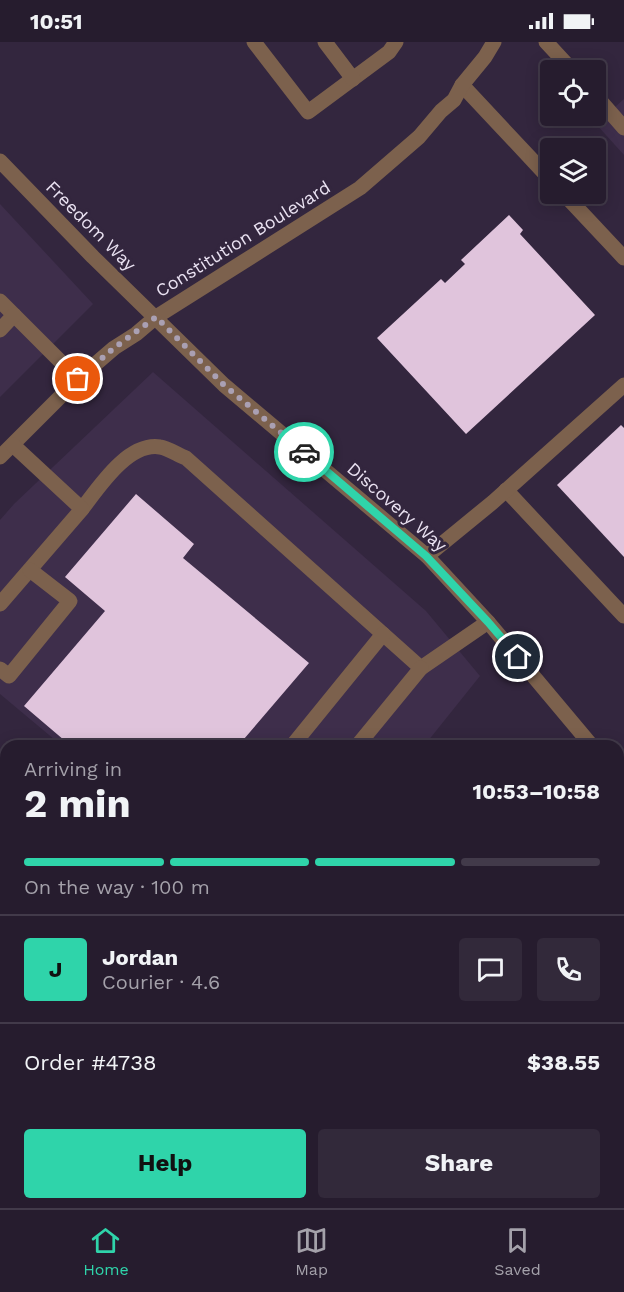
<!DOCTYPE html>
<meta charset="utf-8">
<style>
body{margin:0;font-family:"Work Sans",sans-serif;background:#32293a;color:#f1f3f6;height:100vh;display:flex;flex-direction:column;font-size:22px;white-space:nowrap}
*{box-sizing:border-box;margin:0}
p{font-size:20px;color:#a4a1aa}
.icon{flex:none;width:33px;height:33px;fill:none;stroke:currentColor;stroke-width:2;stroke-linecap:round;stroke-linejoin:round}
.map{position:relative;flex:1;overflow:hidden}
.side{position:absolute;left:0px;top:698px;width:624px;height:470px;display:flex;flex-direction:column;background:#261c2e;border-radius:18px 18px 0 0;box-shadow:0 3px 15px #0003,0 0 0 2px #423a4a}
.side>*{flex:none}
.controls{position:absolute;left:540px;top:18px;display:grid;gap:12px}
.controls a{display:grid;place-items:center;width:66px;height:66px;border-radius:6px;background:#261c2e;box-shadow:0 3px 15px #0003,0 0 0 2px #423a4a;font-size:30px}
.pin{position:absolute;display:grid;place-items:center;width:51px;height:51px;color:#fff;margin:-26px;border:3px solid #fff;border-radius:50%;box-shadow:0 2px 6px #0007}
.courier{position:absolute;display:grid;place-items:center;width:60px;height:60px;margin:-30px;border:4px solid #2fd4aa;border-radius:50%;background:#fff;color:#222;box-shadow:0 2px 8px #0007}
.head em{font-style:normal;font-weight:700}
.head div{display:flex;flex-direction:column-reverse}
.head{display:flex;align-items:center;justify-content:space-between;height:102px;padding:0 24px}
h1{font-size:39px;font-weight:700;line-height:45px}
.bar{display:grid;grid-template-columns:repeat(4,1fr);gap:9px 6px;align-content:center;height:72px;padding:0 24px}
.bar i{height:8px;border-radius:4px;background:#423a4a}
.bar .selected{background:#2fd4aa}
.bar p{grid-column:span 4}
.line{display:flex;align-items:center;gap:15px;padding:0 24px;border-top:2px solid #423a4a}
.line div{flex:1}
.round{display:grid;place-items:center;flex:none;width:63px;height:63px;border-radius:6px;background:#32293a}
.action{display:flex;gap:12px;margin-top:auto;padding:12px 24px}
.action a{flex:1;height:69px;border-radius:6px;background:#2fd4aa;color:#111;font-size:24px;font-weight:700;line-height:69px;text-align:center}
.action a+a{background:#32293a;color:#f1f3f6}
.status{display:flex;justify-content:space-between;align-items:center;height:42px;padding:0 30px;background:#261c2e;direction:ltr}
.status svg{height:16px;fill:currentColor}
.menu{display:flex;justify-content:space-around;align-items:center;height:84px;border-top:2px solid #423a4a;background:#261c2e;font-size:16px;color:#a4a1aa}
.menu a{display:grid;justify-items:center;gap:3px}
.menu .selected{color:#2fd4aa}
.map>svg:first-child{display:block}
.built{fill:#3e2e4b}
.building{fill:#e0c4dc}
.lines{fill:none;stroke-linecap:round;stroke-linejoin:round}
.minor{stroke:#7c614d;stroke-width:15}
.done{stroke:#aaa0b3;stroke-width:6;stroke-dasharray:0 10.8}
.route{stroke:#2fd4aa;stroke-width:8}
.labels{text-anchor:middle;stroke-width:6;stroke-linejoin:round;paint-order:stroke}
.street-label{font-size:18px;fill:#eae2f2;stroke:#33263e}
</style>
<div class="status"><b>10:51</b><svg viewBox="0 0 49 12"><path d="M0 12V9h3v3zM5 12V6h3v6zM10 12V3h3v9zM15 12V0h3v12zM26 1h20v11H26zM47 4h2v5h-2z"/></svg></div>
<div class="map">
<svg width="624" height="1166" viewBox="0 0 624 1166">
<rect width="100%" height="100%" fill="#33263e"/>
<g class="built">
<path d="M624 57V113L596 82Z"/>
<path d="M0 162 93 262 0 355Z"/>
<path d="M153 330 426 569 480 634 424 704 61 703 0 652V478L14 462Z"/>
</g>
<g class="building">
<path d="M509 173 523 188 520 192 595 273 466 392 377 296 441 237 445 241 465 222 461 218Z"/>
<path d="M621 383 624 386V515L557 443Z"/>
<path d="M136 452 194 502 183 516 309 621 238 704H71L24 664 105 569 65 535Z"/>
<path d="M0 814 6 818V1061L0 1057Z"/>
</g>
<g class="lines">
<g class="minor">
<path d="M254 0 308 70 389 10 396 0"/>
<path d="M325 0 353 37"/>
<path d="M546 0 572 28"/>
<path d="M462 43 550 137"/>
<path d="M596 54 624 86"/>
<path d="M0 119 93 215 224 343 427 514 488 580 592 704"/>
<path d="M564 152 624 216"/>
<path d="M0 259 78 337"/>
<path d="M0 288 14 273"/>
<path d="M0 415 78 337 114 306 136 292 156 275 360 146 419 95 441 69 454 58 462 43 485 15 494 0"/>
<path d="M506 448 624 574"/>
<path d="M82 467C99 445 128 400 160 405 168 406 178 413 186 416L421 626 488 580"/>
<path d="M427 514 493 460 624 343"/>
<path d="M0 562 82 467 13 403"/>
<path d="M0 627 9 634 70 559 30 528"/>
<path d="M292 704 383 592"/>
<path d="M357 704 421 626"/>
<path d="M0 749 6 753"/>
<path d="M618 755 624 744"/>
<path d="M618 957 624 948"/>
<path d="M0 1092 6 1095"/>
</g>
</g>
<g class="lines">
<path class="done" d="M78 337 114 306 156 275 224 343 304 410"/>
<path class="route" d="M304 410 426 514 488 580 518 615"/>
</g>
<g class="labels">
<g class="street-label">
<text transform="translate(91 184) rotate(45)" y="6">Freedom Way</text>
<text transform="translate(243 197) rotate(-32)" y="6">Constitution Boulevard</text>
<text transform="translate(397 465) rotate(41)" y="6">Discovery Way</text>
</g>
</g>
</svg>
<div class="controls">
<a><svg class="icon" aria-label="locate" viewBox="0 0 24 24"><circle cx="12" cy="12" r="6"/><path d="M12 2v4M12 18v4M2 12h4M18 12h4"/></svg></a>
<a><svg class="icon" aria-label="layers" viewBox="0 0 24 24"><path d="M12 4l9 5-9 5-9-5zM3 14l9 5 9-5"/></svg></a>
</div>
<div class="pin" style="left:78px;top:337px;background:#ea580c"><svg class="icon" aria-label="bag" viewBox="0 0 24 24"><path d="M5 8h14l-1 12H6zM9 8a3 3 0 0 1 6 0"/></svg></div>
<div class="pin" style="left:518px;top:615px;background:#1f2937"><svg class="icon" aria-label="home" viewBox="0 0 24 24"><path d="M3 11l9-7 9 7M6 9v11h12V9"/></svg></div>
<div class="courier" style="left:304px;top:410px"><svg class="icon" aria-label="car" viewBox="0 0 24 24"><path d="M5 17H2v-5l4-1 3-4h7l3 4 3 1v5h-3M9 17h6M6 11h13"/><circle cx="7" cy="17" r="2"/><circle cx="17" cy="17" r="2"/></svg></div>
<section class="side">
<div class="head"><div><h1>2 min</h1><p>Arriving in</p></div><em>10:53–10:58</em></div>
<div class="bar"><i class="selected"></i><i class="selected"></i><i class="selected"></i><i></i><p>On the way · 100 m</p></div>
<div class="line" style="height:108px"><b class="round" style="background:#2fd4aa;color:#111">J</b><div><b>Jordan</b><p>Courier · 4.6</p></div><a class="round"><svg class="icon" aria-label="chat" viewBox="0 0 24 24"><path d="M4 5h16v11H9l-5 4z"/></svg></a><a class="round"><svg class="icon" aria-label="phone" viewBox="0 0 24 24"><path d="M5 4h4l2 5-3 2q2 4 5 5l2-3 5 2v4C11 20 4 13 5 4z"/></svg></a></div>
<div class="line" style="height:78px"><div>Order #4738</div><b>$38.55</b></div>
<div class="action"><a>Help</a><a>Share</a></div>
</section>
</div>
<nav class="menu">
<a class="selected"><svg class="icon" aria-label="home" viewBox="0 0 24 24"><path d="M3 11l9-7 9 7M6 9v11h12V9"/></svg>Home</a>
<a><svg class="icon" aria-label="map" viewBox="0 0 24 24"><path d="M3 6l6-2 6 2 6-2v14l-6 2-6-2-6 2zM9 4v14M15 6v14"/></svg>Map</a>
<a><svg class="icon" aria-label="saved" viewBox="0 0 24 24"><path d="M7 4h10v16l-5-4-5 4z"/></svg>Saved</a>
</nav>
